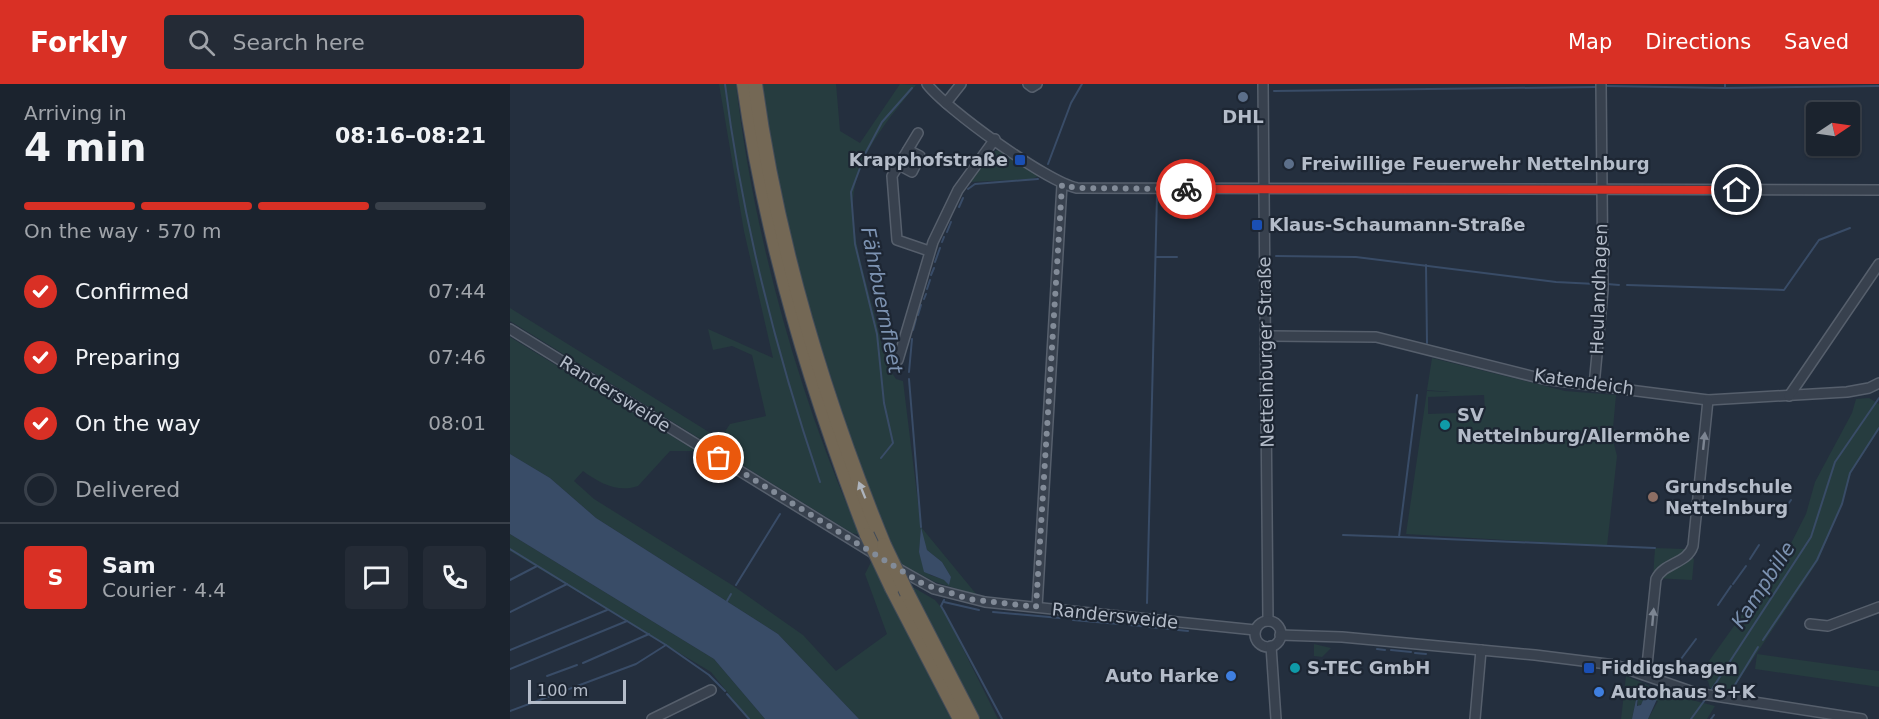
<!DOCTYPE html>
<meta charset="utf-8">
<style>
body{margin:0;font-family:"DejaVu Sans",sans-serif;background:#242b36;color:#f1f3f6;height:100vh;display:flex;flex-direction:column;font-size:22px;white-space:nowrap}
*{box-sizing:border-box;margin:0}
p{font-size:20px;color:#a0a4aa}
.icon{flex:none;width:33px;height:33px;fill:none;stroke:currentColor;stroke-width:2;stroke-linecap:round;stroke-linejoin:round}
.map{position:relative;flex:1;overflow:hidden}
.panel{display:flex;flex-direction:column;background:#1b232e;width:510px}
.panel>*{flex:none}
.needle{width:39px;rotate:77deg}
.tools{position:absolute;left:1296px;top:18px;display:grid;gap:12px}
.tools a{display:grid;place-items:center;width:54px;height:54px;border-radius:6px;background:#1b232e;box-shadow:0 2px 4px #0004,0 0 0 2px #39404a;font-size:30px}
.scale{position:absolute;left:18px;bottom:15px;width:98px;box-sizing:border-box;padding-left:6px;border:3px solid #b4bcc9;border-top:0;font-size:16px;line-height:21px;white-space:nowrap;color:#b4bcc9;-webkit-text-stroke:4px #1d2633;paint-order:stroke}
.pin{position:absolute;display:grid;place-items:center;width:51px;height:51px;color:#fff;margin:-26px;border:3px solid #fff;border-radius:50%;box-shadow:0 2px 6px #0007}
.courier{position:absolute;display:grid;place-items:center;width:60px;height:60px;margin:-30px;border:4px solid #d93025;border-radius:50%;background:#fff;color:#222;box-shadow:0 2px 8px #0007}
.overview em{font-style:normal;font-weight:700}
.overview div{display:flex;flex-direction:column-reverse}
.overview{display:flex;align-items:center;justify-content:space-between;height:102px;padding:0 24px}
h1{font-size:39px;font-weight:700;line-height:45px}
.bar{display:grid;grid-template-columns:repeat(4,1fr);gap:9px 6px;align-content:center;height:72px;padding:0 24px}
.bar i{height:8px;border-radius:4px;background:#39404a}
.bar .on{background:#d93025}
.bar p{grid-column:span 4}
.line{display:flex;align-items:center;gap:15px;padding:0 24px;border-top:2px solid #39404a}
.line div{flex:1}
.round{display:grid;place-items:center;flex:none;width:63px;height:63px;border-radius:6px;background:#242b36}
ol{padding:0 24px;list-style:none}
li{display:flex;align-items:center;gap:18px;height:66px}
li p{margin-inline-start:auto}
li .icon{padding:6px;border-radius:50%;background:#d93025;color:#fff;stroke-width:4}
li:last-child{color:#a0a4aa}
li i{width:33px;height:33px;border:3px solid #39404a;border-radius:50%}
header{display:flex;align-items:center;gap:36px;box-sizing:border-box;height:84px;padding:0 30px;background:#d93025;color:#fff}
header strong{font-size:28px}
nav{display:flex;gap:33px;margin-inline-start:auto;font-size:21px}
.search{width:420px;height:54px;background:#242b36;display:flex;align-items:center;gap:15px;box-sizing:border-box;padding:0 21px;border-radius:6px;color:#a0a4aa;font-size:22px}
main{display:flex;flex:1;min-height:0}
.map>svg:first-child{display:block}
.green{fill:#263c3f;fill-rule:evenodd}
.water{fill:#394c67}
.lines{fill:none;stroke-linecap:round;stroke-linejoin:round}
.stream{stroke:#394c67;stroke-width:2}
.minor-casing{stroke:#565f6c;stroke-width:12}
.highway-casing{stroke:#434c59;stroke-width:16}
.minor{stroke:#38414e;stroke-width:9}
.highway{stroke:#746855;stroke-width:14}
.highway-bridge-casing{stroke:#434c59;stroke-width:16;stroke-linecap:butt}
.highway-bridge{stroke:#746855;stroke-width:14}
.oneway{fill:#7c8592}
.oneway2{fill:#aeb4bd}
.done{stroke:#828b98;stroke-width:6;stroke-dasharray:0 10.8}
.route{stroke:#d93025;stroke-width:8}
.service-dot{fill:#5c6f8a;stroke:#1d2633;stroke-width:2}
.transit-dot{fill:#1a4fb4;stroke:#1d2633;stroke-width:2}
.culture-dot{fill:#0f9aa8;stroke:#1d2633;stroke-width:2}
.education-dot{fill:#8d6e63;stroke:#1d2633;stroke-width:2}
.shop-dot{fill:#3f7fe0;stroke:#1d2633;stroke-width:2}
.labels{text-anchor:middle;stroke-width:4.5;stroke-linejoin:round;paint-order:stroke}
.poi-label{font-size:18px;font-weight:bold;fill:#b4bcc9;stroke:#1d2633;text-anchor:start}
.street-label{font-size:18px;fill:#b4bcc9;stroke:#1d2633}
.water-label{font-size:20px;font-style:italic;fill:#7c92b1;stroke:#1d2633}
</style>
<header>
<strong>Forkly</strong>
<div class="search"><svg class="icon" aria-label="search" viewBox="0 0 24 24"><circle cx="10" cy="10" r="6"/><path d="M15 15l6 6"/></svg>Search here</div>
<nav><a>Map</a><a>Directions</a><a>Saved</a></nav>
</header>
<main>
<section class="panel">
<div class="overview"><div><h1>4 min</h1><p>Arriving in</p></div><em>08:16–08:21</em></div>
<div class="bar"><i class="on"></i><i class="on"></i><i class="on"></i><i></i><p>On the way · 570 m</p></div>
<ol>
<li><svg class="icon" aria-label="check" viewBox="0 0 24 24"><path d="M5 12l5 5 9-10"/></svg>Confirmed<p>07:44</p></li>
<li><svg class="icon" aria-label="check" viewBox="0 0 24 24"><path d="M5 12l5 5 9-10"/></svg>Preparing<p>07:46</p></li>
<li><svg class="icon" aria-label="check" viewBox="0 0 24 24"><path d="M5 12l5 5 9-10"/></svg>On the way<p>08:01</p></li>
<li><i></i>Delivered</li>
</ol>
<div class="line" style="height:108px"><b class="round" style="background:#d93025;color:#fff">S</b><div><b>Sam</b><p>Courier · 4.4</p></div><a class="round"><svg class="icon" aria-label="chat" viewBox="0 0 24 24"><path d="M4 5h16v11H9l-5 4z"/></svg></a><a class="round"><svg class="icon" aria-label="phone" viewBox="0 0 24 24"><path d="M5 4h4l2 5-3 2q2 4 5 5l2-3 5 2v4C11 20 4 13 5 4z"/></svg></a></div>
</section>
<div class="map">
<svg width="1369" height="635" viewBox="0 0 1369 635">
<rect width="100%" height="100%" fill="#242f3e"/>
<g class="green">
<path d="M209 0H226C243 149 289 314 350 451L342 449 0 237V224L210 355 220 340 256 332 242 271 222 262 203 266 198 245 263 274 234 147Z"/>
<path d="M250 0H326L330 47 350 59 390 0 406 1C381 32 351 66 344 107 338 141 354 188 362 221 369 245 372 274 386 295L393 297 411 443 467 511 425 498 391 480 368 428 352 389 300 228 273 127ZM411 447 417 466 432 478 441 493 438 500 435 496 420 491 409 468Z"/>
<path d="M493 65 529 92 522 95 460 98 481 68Z"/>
<path d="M0 253 186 367H160L128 402C108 409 89 399 73 387L64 397 84 415 222 501 293 551 326 587 377 550 355 490 361 478 441 635H349L268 550 86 434 40 394 0 370Z"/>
<path d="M922 274 1055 307 1106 311 1103 344 1075 341 1105 345 1103 356 1107 372 1097 462 896 450 917 307 940 308 917 306ZM974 311 975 328 918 330V313Z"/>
<path d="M1359 314 1369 320V346L1341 389 1332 420 1308 477 1221 608 1200 604 1198 597 1189 591 1276 469 1296 430 1305 398 1342 329 1346 315Z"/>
<path d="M0 450 204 575 255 635H239L201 588 0 467Z"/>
<path d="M1145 464 1174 465 1184 475 1182 496 1143 494Z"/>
<path d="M401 502 425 516 434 527 488 635H470Z"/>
<path d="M804 560 821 564 812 573 804 572Z"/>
<path d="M1247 570 1369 587V603L1245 585Z"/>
<path d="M1116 592 1159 610 1205 622 1197 635H1138L1148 617 1132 619 1128 623 1127 610 1122 635H1111Z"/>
</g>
<g class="water">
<path d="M0 370 40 394 86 434 268 550 349 635H255L204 575 0 450Z"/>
<path d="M411 443 417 466 432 478 441 493 439 501 434 496 414 488 409 468Z"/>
<path d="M1129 601 1127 622 1131 621 1136 609 1148 613 1138 635H1122Z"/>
</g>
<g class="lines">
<g class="stream">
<path d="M215 0C232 136 266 268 310 398"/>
<path d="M1215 0V4L1369 2"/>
<path d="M1096 2 1215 4"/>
<path d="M764 7 1085 3"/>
<path d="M538 80 561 19 572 0"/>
<path d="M458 105 465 100 528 95"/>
<path d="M449 123 453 114"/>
<path d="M437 148 441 138"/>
<path d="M432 158 434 153"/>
<path d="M766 172 846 173 1046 198 1086 200"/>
<path d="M646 173H667"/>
<path d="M425 178 430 164"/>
<path d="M916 181 917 259"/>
<path d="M421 191 424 184"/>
<path d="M1097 200 1109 201"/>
<path d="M1117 201 1274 206 1309 156 1340 144"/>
<path d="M417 205 420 196"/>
<path d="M414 215 416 210"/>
<path d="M408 231 411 221"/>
<path d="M403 246 406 235"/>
<path d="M399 288 402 255"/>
<path d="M399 295 411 443"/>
<path d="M371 374 383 359 374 319 367 250 345 160 341 108 356 68 372 38 402 4"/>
<path d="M1268 434 1281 416"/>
<path d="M833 451 889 453 907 311"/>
<path d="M889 453 1145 464"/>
<path d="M0 465 156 561 199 591 215 607"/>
<path d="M1240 475 1249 461"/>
<path d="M0 496 27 482"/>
<path d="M1223 500 1236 482"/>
<path d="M226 501 270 430"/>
<path d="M434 516 431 522 434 527 492 635"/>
<path d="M217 517 221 510"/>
<path d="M434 518 469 526"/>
<path d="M637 519 647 110"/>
<path d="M1208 521 1221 502"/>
<path d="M0 528 57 500"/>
<path d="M483 528 550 534"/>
<path d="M563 536 609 540"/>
<path d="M619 541 633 542"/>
<path d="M639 543 660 545"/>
<path d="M668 546 678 547"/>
<path d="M1253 556 1307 476 1332 420 1340 389 1369 344"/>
<path d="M867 565 875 566"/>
<path d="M0 566 97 526"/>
<path d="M881 566 901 568"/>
<path d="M905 569 916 570"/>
<path d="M73 579 139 550"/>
<path d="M1168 579 1186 555"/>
<path d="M0 585 117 537"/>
<path d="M37 592 67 581"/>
<path d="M1223 604 1248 563"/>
<path d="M1200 608 1301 453 1325 378 1369 314"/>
<path d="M217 610 239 635"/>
<path d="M0 627 126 580 156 561"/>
<path d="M1181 635 1197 613"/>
<path d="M1201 635 1204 631"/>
</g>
<g class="minor-casing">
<g id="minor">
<path d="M417 0C436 25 537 98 567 104L1369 106"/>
<path d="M518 0 522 3 527 0"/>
<path d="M753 0 758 537"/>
<path d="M436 19 451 0"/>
<path d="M408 49 382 92 387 156 419 167"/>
<path d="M389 81 402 88 410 72 398 66"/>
<path d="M0 245 366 471"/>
<path d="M756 252 866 253 1033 295 1198 316 1337 308 1359 304 1369 299"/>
<path d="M388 276 423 158 448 106 485 55"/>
<path d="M1084 302 1093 206 1091 0"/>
<path d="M1279 312 1369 180"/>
<path d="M385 483 424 505 475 518 745 546"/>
<path d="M527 523 552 101"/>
<circle cx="758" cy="550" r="13"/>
<path d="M1300 540 1318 542 1369 523"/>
<path d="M770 551 832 553 1025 571 1105 581 1186 609 1352 635"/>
<path d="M761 562 766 635"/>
<path d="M1136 591 1146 495C1154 478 1177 480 1183 462L1198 316"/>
<path d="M142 635 201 606"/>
<path d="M965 635 971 566"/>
</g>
</g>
<g class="highway-casing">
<g id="highway">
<path d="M234 0C256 156 300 304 357 451"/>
<path d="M245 0C267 160 313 312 374 461"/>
<path d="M382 504 450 635"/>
<path d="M397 509 462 635"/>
</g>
</g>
<use href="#minor" class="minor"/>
<use href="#highway" class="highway"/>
<g class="highway-bridge-casing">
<g id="highway-bridge">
<path d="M357 451 382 504"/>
<path d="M374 461 397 509"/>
</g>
</g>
<use href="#highway-bridge" class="highway-bridge"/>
</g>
<defs><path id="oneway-solid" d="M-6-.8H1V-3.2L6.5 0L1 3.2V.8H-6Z" transform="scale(1.5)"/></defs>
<g class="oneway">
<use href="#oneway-solid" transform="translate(1194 357) rotate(-84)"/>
<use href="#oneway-solid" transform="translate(1143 533) rotate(-85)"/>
</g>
<use class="oneway2" href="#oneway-solid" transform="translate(352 406) rotate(-112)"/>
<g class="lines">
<path class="done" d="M209 374 413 500 459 515 526 523 552 101 567 104 676 105"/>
<path class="route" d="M676 105 1227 106"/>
</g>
<g class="service-dot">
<circle cx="733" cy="13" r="6"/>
<circle cx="779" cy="80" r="6"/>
</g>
<g class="transit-dot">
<rect x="504" y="70" width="12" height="12" rx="3"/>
<rect x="741" y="135" width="12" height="12" rx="3"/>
<rect x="1073" y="578" width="12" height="12" rx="3"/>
</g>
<g class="culture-dot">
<circle cx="935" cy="341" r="6"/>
<circle cx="785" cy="584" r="6"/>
</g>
<circle class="education-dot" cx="1143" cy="413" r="6"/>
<g class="shop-dot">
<circle cx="721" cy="592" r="6"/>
<circle cx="1089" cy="608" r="6"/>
</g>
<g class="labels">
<g class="poi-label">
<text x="733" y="39" text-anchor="middle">DHL</text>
<text x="498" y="82" text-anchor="end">Krapphofstraße</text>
<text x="791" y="86">Freiwillige Feuerwehr Nettelnburg</text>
<text x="759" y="147">Klaus-Schaumann-Straße</text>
<text x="947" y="337">SV<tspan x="947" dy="21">Nettelnburg/Allermöhe</tspan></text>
<text x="1155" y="409">Grundschule<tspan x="1155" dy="21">Nettelnburg</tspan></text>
<text x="797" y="590">S-TEC GmbH</text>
<text x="1091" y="590">Fiddigshagen</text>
<text x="709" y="598" text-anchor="end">Auto Harke</text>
<text x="1101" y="614">Autohaus S+K</text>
</g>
<g class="street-label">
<text transform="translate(1089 205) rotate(-88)" y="6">Heulandhagen</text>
<text transform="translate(756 268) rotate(-91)" y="6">Nettelnburger Straße</text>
<text transform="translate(1074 298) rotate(8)" y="6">Katendeich</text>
<text transform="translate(105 310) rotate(32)" y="6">Randersweide</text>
<text transform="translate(605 532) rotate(6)" y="6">Randersweide</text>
</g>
<g class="water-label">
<text transform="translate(372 216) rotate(79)" y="7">Fährbuernfleet</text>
<text transform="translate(1253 501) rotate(-57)" y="7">Kampbille</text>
</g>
</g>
</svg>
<div class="tools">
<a><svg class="needle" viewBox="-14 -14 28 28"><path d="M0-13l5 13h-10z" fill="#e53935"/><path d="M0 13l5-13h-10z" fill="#a0a4aa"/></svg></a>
</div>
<div class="scale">100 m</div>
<div class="pin" style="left:209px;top:374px;background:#ea580c"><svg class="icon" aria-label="bag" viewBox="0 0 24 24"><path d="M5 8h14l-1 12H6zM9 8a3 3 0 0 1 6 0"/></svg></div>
<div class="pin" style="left:1227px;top:106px;background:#1f2937"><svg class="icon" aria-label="home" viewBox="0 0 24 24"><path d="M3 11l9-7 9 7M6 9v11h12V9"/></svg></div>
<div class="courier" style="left:676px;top:105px"><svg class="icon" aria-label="bike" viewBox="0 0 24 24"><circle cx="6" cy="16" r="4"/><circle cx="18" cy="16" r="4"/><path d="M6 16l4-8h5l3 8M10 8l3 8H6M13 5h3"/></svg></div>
</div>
</main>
